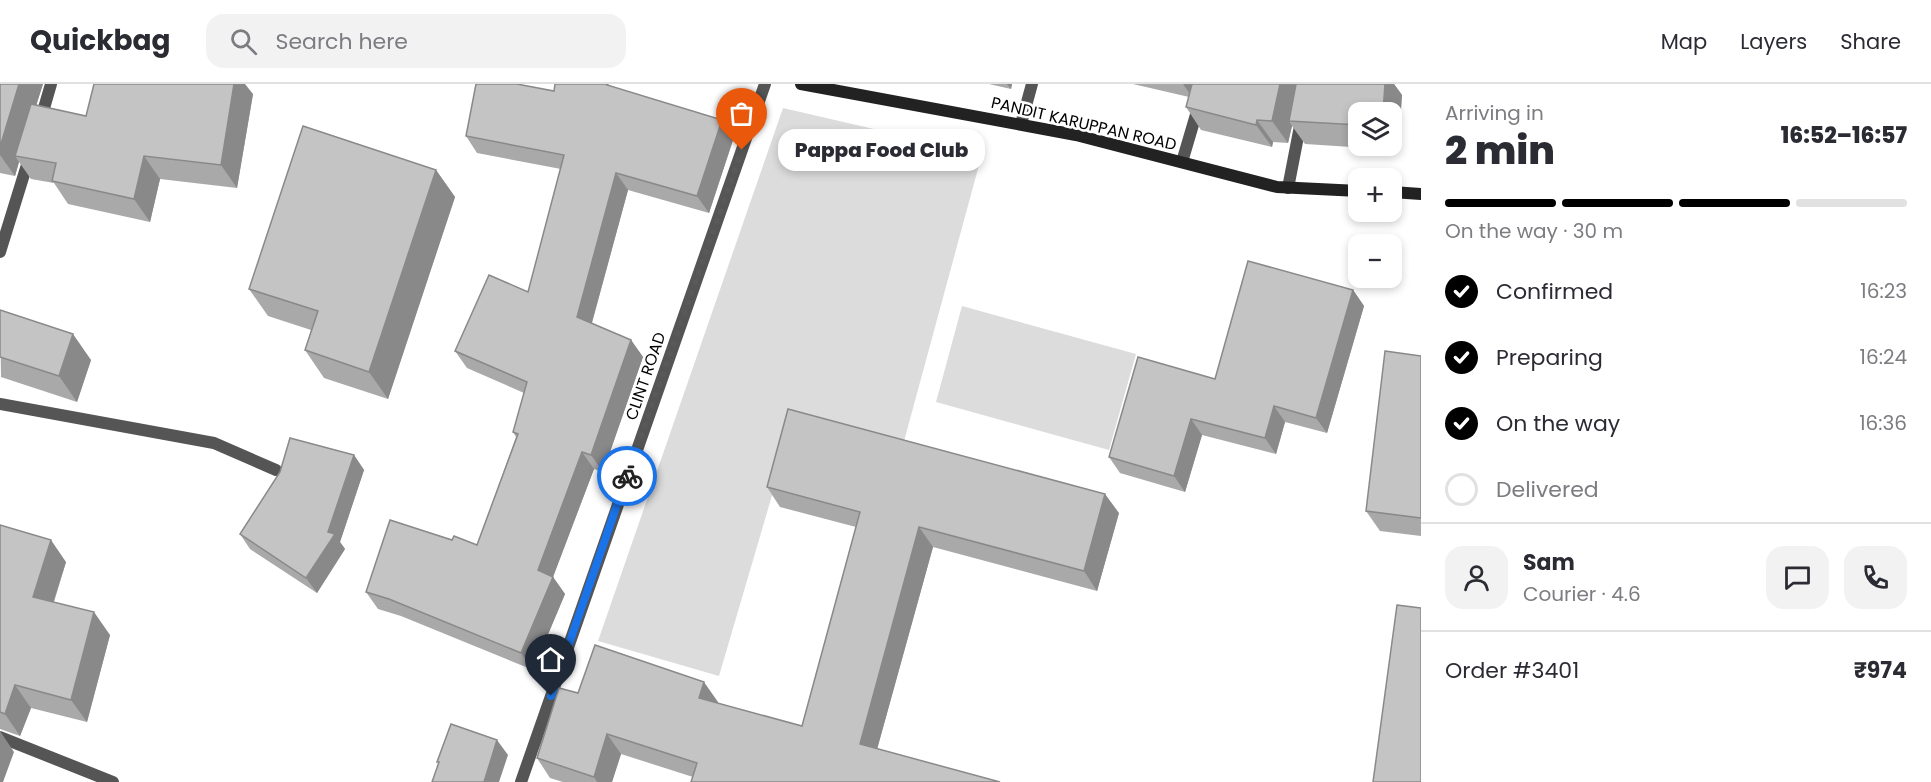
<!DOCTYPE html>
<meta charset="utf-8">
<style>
body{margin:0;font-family:Poppins,sans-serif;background:#f2f2f3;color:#2b2b33;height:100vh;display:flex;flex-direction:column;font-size:22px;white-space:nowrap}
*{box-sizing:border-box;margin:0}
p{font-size:20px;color:#7c7c81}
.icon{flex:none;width:33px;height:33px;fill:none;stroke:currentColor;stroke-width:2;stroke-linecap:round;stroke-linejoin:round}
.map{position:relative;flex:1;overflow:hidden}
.panel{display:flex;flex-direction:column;background:#fff;width:510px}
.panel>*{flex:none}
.buttons{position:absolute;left:1348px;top:18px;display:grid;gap:12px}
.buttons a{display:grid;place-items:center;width:54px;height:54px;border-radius:12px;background:#fff;box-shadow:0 3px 9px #0003;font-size:30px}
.pin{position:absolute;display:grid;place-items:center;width:51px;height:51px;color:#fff;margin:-62px -26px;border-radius:50% 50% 50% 0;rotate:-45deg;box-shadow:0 0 6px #0007}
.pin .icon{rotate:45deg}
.courier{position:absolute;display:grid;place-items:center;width:60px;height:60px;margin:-30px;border:4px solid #1a73e8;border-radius:50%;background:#fff;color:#222;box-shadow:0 2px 8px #0007}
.bubble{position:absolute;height:42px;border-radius:18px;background:#fff;box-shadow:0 3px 9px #0003;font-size:20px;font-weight:800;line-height:42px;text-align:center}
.overview em{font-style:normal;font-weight:800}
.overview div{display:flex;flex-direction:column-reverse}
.overview{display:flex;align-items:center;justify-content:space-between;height:102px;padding:0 24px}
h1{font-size:39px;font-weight:800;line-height:45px}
.bar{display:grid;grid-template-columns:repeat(4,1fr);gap:9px 6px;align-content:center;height:72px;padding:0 24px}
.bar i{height:8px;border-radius:4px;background:#e1e1e2}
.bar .selected{background:#000}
.bar p{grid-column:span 4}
.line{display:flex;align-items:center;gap:15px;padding:0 24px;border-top:2px solid #e1e1e2}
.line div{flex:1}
.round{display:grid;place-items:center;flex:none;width:63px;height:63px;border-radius:18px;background:#f2f2f3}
ol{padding:0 24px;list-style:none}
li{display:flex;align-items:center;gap:18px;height:66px}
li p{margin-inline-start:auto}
li .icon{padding:6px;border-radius:50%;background:#000;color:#fff;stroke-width:4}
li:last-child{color:#7c7c81}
li i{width:33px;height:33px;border:3px solid #e1e1e2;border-radius:50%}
header{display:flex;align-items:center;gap:36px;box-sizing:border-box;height:84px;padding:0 30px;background:#fff;border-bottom:2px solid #e1e1e2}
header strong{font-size:28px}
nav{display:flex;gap:33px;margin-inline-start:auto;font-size:21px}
.search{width:420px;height:54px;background:#f2f2f3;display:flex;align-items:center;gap:15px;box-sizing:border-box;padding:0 21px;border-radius:18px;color:#7c7c81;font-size:22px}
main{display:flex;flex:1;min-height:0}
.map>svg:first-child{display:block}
.green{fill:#dcdcdc}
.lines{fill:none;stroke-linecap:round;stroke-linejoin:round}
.service{stroke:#555;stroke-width:12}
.minor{stroke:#555;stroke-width:12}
.tertiary{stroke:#555;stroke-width:12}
.secondary{stroke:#222;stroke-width:12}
.wall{fill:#a9a9a9;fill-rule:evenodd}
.shaded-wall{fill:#898989}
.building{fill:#c4c4c4;stroke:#898989;stroke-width:1.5}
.done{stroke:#595959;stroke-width:6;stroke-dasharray:0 10.8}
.route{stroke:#1a73e8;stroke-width:8}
.labels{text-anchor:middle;stroke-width:5;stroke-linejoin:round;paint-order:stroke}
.street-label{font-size:16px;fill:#000;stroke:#fff}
</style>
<header>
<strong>Quickbag</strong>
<div class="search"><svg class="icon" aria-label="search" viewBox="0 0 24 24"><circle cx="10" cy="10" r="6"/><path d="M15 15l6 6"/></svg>Search here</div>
<nav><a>Map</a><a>Layers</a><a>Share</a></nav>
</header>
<main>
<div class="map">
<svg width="1421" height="698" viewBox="0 0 1421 698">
<rect width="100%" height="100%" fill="#fff"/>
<g class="green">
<path d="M783 24 982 70 903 361 795 333 719 592 598 557Z"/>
<path d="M962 222 1136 270 1109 366 936 318Z"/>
</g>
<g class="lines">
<g class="service">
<path d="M1182 78 1205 0"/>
<path d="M1288 104 1301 37"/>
<path d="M0 320 214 359 276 386"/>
</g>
<g class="minor">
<path d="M1021 40 1032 0"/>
<path d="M0 653 113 698"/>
<path d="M521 698 765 0"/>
</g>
<g class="tertiary">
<path d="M40 38 51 0"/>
<path d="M0 168 30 71"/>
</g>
<g class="secondary">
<path d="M801 0 1076 51 1277 103 1359 107"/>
<path d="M1392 108 1421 110"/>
</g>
</g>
<g class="wall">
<path d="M0 0H43L36 21 86 32 253 10 237 104 160 95 150 138 68 120 54 99 31 95 19 78 15 92 0 89Z"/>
<path d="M989 0H1012L1011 5Z"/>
<path d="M1133 0H1394L1402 11 1398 66 1305 60 1292 42 1288 59 1273 58 1272 63 1201 46 1186 23 1189 13ZM1359 28H1392V62H1359Z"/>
<path d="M613 3 734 53 709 129 628 106 592 239 631 256 643 273 603 388 594 385 553 493 565 510 533 586 401 532 378 525 366 508 452 456 477 461 516 353 513 348 524 309 467 284 455 267 528 208 561 85 477 69 466 52 554 7Z"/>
<path d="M436 86 455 113 388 315 324 294 305 266 311 246 268 232 249 205Z"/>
<path d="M1353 206 1364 222 1327 349 1285 338 1276 370 1202 351 1185 408 1120 389 1109 373 1215 295Z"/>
<path d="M0 226 91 276 77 318 1 293Z"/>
<path d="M1421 272V452L1380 447 1366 427Z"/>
<path d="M354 371 364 386 340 458 345 465 317 509 250 465 240 450Z"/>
<path d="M767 403 1119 429 1097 507 933 463 877 665 693 693 621 670 612 698H563L550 694 537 674 578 609 718 618 717 619 802 642 856 443 780 423Z"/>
<path d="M0 441 66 478 54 518 110 551 87 638 31 624 20 652 0 645Z"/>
</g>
<g class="shaded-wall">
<path d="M19 0H43L20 73 15 72 19 78 15 92 0 71V63Z"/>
<path d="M234 0H245L253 10 237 104 221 81Z"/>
<path d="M1007 0H1012L1011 5Z"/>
<path d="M1183 0H1197L1192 13Z"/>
<path d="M1279 0H1297L1289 37 1292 42 1288 59 1272 37Z"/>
<path d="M1385 0H1394L1402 11 1398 66 1392 57V28H1383Z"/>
<path d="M722 36 734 53 709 129 697 112Z"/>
<path d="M1257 36 1273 58 1272 63 1256 41Z"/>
<path d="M144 72 160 95 150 138 134 115Z"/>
<path d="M436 86 455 113 388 315 369 288Z"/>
<path d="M616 89 628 106 589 249 577 233Z"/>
<path d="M1353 206 1364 222 1327 349 1316 334Z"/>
<path d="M73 250 91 276 77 318 59 292Z"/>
<path d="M631 256 643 273 603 388 591 371Z"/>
<path d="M1274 322 1285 338 1276 370 1265 354Z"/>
<path d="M1191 335 1202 351 1185 408 1174 392Z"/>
<path d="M582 368 594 385 553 493 565 510 533 586 521 569 538 486Z"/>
<path d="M354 371 364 386 340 458 345 465 317 509 306 494 328 448Z"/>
<path d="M1105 410 1119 429 1097 507 1084 487Z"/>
<path d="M919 443 933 463 873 680 860 660Z"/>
<path d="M51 456 66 478 48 535 33 513Z"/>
<path d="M94 528 110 551 87 638 71 616Z"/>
<path d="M704 598 718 618 713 634 699 614Z"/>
<path d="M15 601 31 624 20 652 5 630Z"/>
<path d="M0 647 14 668 3 698H0Z"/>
<path d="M607 650 621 670 612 698H597L594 693Z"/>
<path d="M497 656 508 671 499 698H484Z"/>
</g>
<g class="building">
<path d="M0 0H19L0 63Z"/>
<path d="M94 0H234L221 81 144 72 134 115 52 97 56 79 15 72 31 20 86 32Z"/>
<path d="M476 0H517L554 7 555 0H608L607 1 722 36 697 112 616 89 577 233 631 256 591 371 582 368 538 486 553 493 521 569 389 515 366 508 390 436 452 456 454 452 477 461 518 350 513 348 527 298 455 267 489 191 528 208 564 71 466 52Z"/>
<path d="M1192 0H1280L1272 37 1257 36 1256 41 1186 23Z"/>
<path d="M1296 0H1385L1383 28H1359V41L1289 37Z"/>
<path d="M303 42 436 86 369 288 305 266 318 227 249 205Z"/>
<path d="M1248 177 1353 206 1316 334 1274 322 1265 354 1191 335 1174 392 1109 373 1138 273 1215 295Z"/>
<path d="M0 226 73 250 59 292 0 273Z"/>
<path d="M1385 267 1421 272V434L1366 427Z"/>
<path d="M788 325 1105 410 1084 487 919 443 860 660 1000 698H691L697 679 607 650 594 693 537 674 559 604 578 609 595 561 704 598 699 614 802 642 860 428 767 403Z"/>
<path d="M290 354 354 371 328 448 335 450 306 494 240 450 280 388Z"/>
<path d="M0 441 51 456 33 513 94 528 71 616 15 601 5 630 0 628Z"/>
<path d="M1397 521 1421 524V698H1373Z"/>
<path d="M451 640 497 656 484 698H432L439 678H437Z"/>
</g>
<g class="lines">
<path class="done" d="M627 392 742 66"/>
<path class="route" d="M551 612 627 392"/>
</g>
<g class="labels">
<g class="street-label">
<text transform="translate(1084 39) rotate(13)" y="6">PANDIT KARUPPAN ROAD</text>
<text transform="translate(645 292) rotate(-71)" y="6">CLINT ROAD</text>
</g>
</g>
</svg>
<div class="buttons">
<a><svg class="icon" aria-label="layers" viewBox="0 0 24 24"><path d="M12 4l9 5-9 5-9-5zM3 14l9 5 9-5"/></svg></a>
<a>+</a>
<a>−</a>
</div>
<div class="pin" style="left:742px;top:66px;background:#ea580c"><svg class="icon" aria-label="bag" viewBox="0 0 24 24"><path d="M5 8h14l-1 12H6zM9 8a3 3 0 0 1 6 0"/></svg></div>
<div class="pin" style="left:551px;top:612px;background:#1f2937"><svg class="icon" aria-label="home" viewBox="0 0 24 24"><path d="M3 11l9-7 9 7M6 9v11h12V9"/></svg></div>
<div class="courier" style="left:627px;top:392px"><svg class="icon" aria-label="bike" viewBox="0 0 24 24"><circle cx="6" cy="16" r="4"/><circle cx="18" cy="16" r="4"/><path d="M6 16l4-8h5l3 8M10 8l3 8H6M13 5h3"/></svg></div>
<div class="bubble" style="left:778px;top:45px;width:207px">Pappa Food Club</div>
</div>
<section class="panel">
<div class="overview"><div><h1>2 min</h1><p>Arriving in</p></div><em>16:52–16:57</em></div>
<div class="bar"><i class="selected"></i><i class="selected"></i><i class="selected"></i><i></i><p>On the way · 30 m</p></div>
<ol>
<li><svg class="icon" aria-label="check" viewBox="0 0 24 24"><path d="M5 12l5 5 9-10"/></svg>Confirmed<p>16:23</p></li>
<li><svg class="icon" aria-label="check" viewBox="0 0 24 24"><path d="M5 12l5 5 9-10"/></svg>Preparing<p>16:24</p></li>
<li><svg class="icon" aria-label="check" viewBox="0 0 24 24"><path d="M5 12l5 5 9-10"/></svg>On the way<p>16:36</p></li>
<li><i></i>Delivered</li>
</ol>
<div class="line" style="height:108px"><a class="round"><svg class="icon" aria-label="person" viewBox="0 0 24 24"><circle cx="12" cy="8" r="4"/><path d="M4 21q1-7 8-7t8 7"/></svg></a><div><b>Sam</b><p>Courier · 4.6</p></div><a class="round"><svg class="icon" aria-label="chat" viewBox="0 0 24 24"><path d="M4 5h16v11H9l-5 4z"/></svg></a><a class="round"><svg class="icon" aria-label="phone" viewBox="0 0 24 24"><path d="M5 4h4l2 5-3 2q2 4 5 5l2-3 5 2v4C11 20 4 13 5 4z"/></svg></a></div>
<div class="line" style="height:78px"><div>Order #3401</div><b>₹974</b></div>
</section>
</main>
